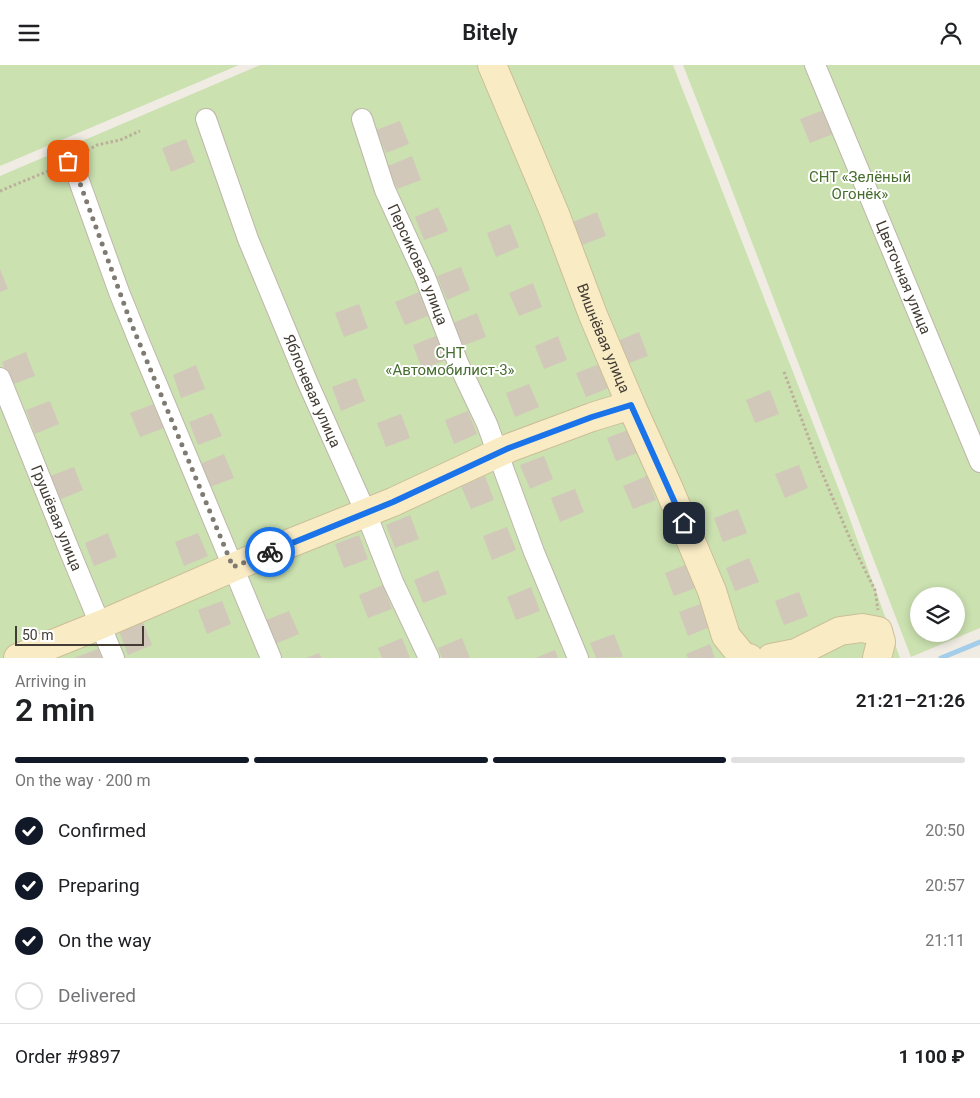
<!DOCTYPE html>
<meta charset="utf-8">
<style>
body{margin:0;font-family:Roboto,sans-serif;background:#f6f6f6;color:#202124;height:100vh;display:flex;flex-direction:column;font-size:19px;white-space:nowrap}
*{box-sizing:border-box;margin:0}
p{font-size:16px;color:#757577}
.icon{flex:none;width:28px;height:28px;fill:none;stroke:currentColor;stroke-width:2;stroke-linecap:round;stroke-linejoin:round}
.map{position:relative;height:593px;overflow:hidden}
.panel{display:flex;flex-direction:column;background:#fff;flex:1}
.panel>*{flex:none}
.fabs{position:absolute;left:910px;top:522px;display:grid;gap:10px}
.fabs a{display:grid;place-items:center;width:55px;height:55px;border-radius:50%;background:#fff;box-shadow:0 2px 8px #0003;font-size:25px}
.scale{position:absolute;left:15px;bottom:12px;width:129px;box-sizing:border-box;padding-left:5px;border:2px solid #423c34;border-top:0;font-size:14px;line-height:18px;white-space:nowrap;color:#423c34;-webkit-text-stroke:4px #fff;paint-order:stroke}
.pin{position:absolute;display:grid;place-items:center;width:42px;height:42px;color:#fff;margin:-21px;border-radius:10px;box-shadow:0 2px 8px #0006}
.courier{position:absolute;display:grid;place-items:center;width:50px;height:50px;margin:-25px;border:4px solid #1a73e8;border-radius:50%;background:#fff;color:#222;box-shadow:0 1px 6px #0007}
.summary em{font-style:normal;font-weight:600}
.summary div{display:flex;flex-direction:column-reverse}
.summary{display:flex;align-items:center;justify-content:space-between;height:85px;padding:0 15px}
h1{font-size:32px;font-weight:600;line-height:38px}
.bar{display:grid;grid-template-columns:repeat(4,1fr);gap:8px 5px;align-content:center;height:60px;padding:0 15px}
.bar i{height:6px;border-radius:4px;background:#e0e0e0}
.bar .current{background:#111827}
.bar p{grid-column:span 4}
.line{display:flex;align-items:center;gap:12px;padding:0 15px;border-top:1px solid #e0e0e0}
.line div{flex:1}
ol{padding:0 15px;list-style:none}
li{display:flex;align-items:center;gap:15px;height:55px}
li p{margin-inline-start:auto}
li .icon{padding:5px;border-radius:50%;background:#111827;color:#fff;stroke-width:4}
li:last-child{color:#757577}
li i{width:28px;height:28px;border:2px solid #e0e0e0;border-radius:50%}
header{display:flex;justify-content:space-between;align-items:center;height:65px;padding:0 15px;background:#fff;font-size:22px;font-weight:600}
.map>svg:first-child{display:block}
.green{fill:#cbe1b0;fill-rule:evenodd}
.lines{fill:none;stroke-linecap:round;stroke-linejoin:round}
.stream{stroke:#a4cde9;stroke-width:5}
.building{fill:#d1c8ba}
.street-casing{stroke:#bdb7aa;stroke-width:22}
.secondary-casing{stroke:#ccbe97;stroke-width:30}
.path{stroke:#bbaf9a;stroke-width:3;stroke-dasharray:2.5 2.5;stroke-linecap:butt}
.street{stroke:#fff;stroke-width:20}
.secondary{stroke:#f9ecc5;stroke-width:28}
.done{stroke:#7f7a72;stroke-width:5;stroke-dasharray:0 9}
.route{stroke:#1a73e8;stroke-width:6}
.labels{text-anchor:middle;stroke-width:4;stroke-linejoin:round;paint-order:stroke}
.park-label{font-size:15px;fill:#466d2e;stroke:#fff}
.street-label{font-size:15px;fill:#423c34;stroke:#fff}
</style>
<header><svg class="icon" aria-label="menu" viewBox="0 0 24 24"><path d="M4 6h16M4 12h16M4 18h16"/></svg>Bitely<svg class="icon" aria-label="person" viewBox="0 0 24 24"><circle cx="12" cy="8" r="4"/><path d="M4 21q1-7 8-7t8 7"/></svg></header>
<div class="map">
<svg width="980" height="593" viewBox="0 0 980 593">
<rect width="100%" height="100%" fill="#f0ece4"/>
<g class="green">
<path d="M0 0H239L0 101Z"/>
<path d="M260 0H673L843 435 900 593H0V111Z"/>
<path d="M683 0H980V563L911 592 725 107ZM919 531H956V569H919Z"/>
</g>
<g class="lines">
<path class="stream" d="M941 593 980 577"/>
</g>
<g class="building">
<path d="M824 45 833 69 810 78 800 54Z"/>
<path d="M400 56 409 79 386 88 376 65Z"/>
<path d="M186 74 195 97 171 107 162 83Z"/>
<path d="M412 91 421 115 397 124 388 101Z"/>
<path d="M438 142 448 166 424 175 415 152Z"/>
<path d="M597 147 606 171 582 180 573 157Z"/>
<path d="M510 159 519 182 496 192 487 168Z"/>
<path d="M461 202 470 225 447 235 437 211Z"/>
<path d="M0 204 8 224 0 227Z"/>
<path d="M533 218 542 242 519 251 509 228Z"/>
<path d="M419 227 428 251 405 260 395 237Z"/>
<path d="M359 239 368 263 344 272 335 248Z"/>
<path d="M477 248 486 272 462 281 453 258Z"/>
<path d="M639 267 648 291 624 300 615 277Z"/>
<path d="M436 271 446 295 422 304 413 280Z"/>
<path d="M558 271 567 295 544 304 535 281Z"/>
<path d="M26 287 35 311 11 320 2 297Z"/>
<path d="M600 299 609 323 586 332 576 308Z"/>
<path d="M196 300 205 324 181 333 173 310Z"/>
<path d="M356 313 365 336 341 346 332 322Z"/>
<path d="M529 319 539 342 515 352 506 328Z"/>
<path d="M770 325 779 349 755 358 746 335Z"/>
<path d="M50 336 59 359 35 369 26 345Z"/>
<path d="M154 339 164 363 140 372 130 348Z"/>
<path d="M468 346 477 369 454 379 445 355Z"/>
<path d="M212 348 222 371 198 380 189 357Z"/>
<path d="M401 349 410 373 386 382 377 358Z"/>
<path d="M631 364 640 387 616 396 607 373Z"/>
<path d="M224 389 234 413 210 422 200 399Z"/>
<path d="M544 391 553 414 530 424 520 400Z"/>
<path d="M799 400 808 423 785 433 775 409Z"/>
<path d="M74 402 83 425 59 435 50 411Z"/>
<path d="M485 411 494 435 471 444 461 421Z"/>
<path d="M647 411 656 435 633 444 623 421Z"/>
<path d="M575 424 584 447 560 457 551 433Z"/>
<path d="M738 444 747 468 723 477 714 453Z"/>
<path d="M410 450 419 474 395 483 386 460Z"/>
<path d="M507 462 516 485 492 495 483 471Z"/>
<path d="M108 468 117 492 94 501 85 478Z"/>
<path d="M198 468 208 491 184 501 175 477Z"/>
<path d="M359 470 368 494 344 503 335 479Z"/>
<path d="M749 493 759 517 735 526 726 503Z"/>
<path d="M688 499 698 522 674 531 665 508Z"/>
<path d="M438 505 447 529 423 538 414 515Z"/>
<path d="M383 520 392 544 368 553 359 530Z"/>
<path d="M531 522 540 546 516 555 507 532Z"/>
<path d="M799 527 808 551 784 560 775 536Z"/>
<path d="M222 536 231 559 207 569 198 545Z"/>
<path d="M703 538 712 561 688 571 679 547Z"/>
<path d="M289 546 299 569 275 579 266 555Z"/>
<path d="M143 557 152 580 128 590 119 566Z"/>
<path d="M614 569 623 592 596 593 590 578Z"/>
<path d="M402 573 410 593H382L378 583Z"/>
<path d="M462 573 470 593H442L438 583Z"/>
<path d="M710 579 715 593H688L686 589Z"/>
<path d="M98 584 102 593H74Z"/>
<path d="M555 585 558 593H535Z"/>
<path d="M319 588 322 593H306Z"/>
</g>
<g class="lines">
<g class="street-casing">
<g id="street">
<path id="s1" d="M815 0 980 397"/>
<path id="s2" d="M206 54 248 174 307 316 366 448 393 517 429 593"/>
<path id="s3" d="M362 54 385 125 425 212 458 298 487 359 534 487 578 593"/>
<path d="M68 96 78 113 119 227 138 274 271 593"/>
<path id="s4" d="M0 313 68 482 114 593"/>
</g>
</g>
<g class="secondary-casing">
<g id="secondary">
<path id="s5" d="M492 0 555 149 593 250 631 340 669 424 712 526 726 571 744 593H749"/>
<path d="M18 593 100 560 273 485 393 437 509 383 592 352 631 340"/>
<path d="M771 593 796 588 840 566 862 563 878 566 881 577 877 593"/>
</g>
</g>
<g class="path">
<path d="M83 88 97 80 120 75 140 66"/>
<path d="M0 126 53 104"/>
<path d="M784 307 820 403 854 483 875 525 878 545"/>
</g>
<use href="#street" class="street"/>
<use href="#secondary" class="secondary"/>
</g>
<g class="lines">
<path class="done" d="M68 96 78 113 131 258 233 502 270 487"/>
<path class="route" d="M270 487 393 437 509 383 592 352 631 340 684 458"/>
</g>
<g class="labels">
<g class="park-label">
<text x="860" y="117">СНТ «Зелёный<tspan x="860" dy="17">Огонёк»</tspan></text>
<text x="450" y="293">СНТ<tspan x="450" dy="17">«Автомобилист-3»</tspan></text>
</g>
<g class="street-label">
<text dy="5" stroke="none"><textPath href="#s3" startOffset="156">Персиковая улица</textPath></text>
<text dy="5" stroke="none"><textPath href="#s1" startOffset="230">Цветочная улица</textPath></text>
<text dy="5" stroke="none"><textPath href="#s5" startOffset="295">Вишнёвая улица</textPath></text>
<text dy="5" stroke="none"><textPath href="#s2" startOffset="292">Яблоневая улица</textPath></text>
<text dy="5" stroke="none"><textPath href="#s4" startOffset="151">Грушёвая улица</textPath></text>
</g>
</g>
</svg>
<div class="fabs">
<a><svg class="icon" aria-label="layers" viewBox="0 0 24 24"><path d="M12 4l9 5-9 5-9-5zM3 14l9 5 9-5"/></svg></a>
</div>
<div class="scale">50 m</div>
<div class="pin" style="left:68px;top:96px;background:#ea580c"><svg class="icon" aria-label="bag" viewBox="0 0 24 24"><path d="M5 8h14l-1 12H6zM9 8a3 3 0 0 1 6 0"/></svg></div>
<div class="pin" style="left:684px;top:458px;background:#1f2937"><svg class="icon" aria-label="home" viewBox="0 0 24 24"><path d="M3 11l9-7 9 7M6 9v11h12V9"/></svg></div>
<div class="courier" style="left:270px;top:487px"><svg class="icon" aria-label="bike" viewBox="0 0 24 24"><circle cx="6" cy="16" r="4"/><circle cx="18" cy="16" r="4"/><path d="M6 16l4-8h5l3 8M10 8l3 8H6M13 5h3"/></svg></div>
</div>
<section class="panel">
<div class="summary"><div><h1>2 min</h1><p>Arriving in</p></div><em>21:21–21:26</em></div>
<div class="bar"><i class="current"></i><i class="current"></i><i class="current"></i><i></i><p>On the way · 200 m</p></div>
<ol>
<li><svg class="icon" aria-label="check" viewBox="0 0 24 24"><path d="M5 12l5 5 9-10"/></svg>Confirmed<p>20:50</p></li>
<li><svg class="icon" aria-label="check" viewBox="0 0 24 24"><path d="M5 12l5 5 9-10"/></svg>Preparing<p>20:57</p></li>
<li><svg class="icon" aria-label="check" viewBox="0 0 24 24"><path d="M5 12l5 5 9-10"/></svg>On the way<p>21:11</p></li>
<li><i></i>Delivered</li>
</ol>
<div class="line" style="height:65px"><div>Order #9897</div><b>1 100 ₽</b></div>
</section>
